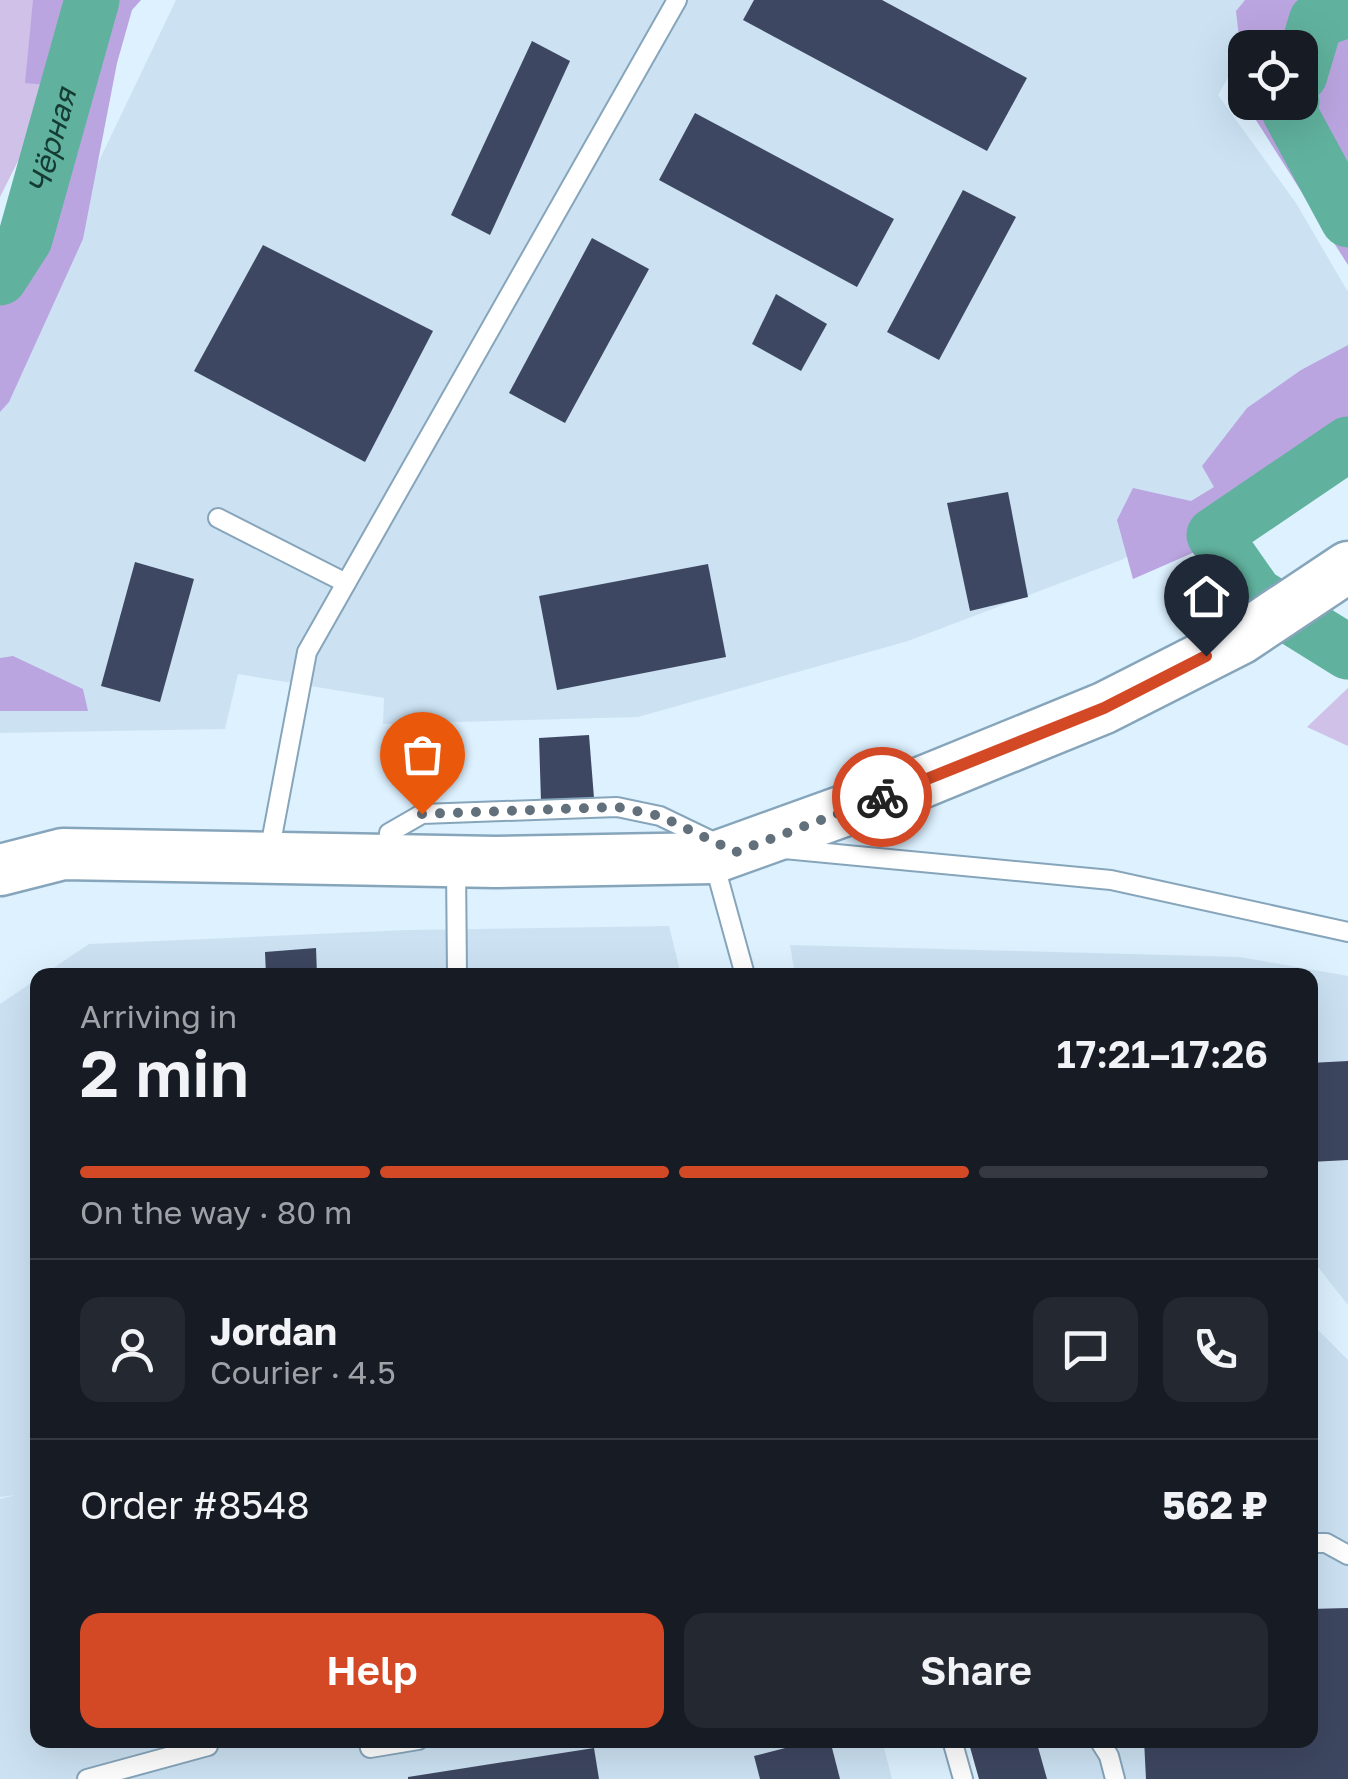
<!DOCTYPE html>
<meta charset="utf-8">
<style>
body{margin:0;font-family:"Golos Text",sans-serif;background:#242831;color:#f1f3f6;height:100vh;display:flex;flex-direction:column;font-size:38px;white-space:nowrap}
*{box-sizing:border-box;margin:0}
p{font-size:32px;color:#9ea1a6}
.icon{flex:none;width:55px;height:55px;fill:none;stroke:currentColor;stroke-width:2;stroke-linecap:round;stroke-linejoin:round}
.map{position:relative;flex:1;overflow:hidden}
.side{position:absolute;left:30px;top:968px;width:1288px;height:780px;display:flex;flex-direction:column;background:#171b24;border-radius:20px;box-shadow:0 10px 40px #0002}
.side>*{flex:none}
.buttons{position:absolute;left:1228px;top:30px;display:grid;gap:20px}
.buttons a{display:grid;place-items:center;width:90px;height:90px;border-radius:20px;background:#171b24;box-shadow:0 10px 40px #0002;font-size:50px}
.pin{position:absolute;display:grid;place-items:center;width:85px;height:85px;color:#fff;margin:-102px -42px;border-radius:50% 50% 50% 0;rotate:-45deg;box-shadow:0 0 10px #0007}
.pin .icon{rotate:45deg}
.courier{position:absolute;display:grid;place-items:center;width:100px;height:100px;margin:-50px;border:8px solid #d34925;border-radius:50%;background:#fff;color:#222;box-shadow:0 2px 12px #0007}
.overview em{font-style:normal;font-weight:600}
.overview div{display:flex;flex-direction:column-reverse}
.overview{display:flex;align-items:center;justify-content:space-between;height:170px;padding:0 50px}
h1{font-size:65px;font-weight:600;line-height:75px}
.bar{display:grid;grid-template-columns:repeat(4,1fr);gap:15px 10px;align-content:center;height:120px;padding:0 50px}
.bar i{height:12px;border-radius:8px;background:#363941}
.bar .on{background:#d34925}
.bar p{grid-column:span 4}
.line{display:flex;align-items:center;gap:25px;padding:0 50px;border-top:2px solid #363941}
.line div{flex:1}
.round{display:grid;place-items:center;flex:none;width:105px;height:105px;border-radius:20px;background:#242831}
.button{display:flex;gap:20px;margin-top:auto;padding:20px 50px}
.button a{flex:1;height:115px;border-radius:20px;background:#d34925;color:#fff;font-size:40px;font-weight:600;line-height:115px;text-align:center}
.button a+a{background:#242831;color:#f1f3f6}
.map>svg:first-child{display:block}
.built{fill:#cce2f3}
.green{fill:#cfc1e8}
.forest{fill:#bba5e1}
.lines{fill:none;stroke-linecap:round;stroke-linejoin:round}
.river{stroke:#60b29e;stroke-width:55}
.building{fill:#3e4761}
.service-casing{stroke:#86a5bb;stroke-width:22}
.secondary-casing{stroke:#86a5bb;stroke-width:55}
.service{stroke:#fff;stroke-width:18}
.secondary{stroke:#fff;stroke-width:50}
.done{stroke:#61707a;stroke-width:10;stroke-dasharray:0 18}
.route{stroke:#d34925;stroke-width:12}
.labels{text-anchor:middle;stroke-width:10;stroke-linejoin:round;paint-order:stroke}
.water-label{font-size:30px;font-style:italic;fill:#153c33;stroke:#fff}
</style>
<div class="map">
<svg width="1348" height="1779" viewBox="0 0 1348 1779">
<rect width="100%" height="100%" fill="#ddf1ff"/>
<g class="built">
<path d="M176 0H1297L1245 48 1218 95 1296 203 1348 292V415L1279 477 1121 560 908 641 638 717 383 724 384 698 238 674 225 729 0 733V368Z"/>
<path d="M669 926 681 975H43L89 944 407 930Z"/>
<path d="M790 945 1240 957 1348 976V1305L1310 1257V975H795Z"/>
<path d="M37 979 38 1740H882L892 1779H0V1499L16 1495 0 1497V1004Z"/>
<path d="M1310 1322 1348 1360V1779H979L968 1740H1310Z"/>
</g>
<g class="green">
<path d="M0 0H57L36 125 0 197Z"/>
<path d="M1348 688V746L1307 727Z"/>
</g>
<g class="forest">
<path d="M33 0H141L132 10 117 63 83 239 9 402 0 412V245L28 192 70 87 25 83Z"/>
<path d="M1245 0H1348V265L1247 106 1300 102V48H1245V90L1236 11Z"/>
<path d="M1348 345V471L1259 524 1133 579 1117 520 1133 488 1191 501 1214 487 1202 466 1247 408 1301 370Z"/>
<path d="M13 656 83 689 88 711H0V658Z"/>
</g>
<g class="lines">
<g class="river">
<path d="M1300 75 1316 21 1348 10"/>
<path d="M1292 102 1289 111 1348 220"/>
<path id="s1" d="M0 278 25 239 92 0"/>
<path d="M1348 444 1214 535 1256 595 1348 652"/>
</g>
</g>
<g class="building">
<path d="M754 0H882L1027 78 987 151 743 20Z"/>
<path d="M532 41 570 61 490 235 451 215Z"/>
<path d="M695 113 894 219 857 287 659 180Z"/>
<path d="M963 190 1016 217 939 360 887 332Z"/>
<path d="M592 238 649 269 565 423 509 393Z"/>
<path d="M263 245 433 331 365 462 194 371Z"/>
<path d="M776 294 827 324 801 371 752 344Z"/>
<path d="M1008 492 1028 597 970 611 947 503Z"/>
<path d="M135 562 194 579 160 702 101 686Z"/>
<path d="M708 564 726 657 557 690 539 596Z"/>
<path d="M589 735 594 798 541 801 539 738Z"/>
<path d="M316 948 317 975H266L265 952Z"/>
<path d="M1348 1061V1160L1310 1162V1063Z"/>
<path d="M1348 1608V1779H1146L1144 1740H1310V1609Z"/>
<path d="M816 1740H830L840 1779H760L754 1756Z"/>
<path d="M968 1740H1036L1047 1779H979Z"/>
<path d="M594 1748 599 1779H408V1777Z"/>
</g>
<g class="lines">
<g class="service-casing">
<g id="service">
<path d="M218 518 346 583"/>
<path d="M784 849 1111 880 1348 932"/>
<path d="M269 853 307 652 677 0"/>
<path d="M387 855 389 833 422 814 617 807 660 816 714 842"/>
<path d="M713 859 745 975"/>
<path d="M456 866 457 975"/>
<path d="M1310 1543H1326L1348 1555"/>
<path d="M368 1740 370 1748 418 1740"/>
<path d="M952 1740 963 1779"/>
<path d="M1099 1740 1109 1756 1115 1779"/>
<path d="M87 1779 208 1746 206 1740"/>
</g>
</g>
<g class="secondary-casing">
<path id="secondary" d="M0 870 63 854 496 862 713 858 913 786 1104 708 1240 639 1348 567"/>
</g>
<use href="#service" class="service"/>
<use href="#secondary" class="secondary"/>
</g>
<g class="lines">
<path class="done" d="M422 814 617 807 660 816 736 852 882 797"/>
<path class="route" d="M882 797 1104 708 1206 656"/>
</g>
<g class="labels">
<g class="water-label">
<text dy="10" stroke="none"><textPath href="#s1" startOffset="148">Чёрная</textPath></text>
</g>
</g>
</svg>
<div class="buttons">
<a><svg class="icon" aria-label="locate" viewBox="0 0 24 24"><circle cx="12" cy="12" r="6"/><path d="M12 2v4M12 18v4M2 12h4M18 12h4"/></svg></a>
</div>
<div class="pin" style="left:422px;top:814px;background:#ea580c"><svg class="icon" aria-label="bag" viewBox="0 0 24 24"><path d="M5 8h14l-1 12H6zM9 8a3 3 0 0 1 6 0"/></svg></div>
<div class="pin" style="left:1206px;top:656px;background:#1f2937"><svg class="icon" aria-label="home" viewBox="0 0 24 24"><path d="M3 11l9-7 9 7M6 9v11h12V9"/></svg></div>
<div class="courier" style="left:882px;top:797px"><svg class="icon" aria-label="bike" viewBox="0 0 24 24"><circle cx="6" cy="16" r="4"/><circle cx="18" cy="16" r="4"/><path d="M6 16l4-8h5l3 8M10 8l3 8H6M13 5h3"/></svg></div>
<section class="side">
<div class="overview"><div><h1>2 min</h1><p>Arriving in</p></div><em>17:21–17:26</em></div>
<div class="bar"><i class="on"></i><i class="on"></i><i class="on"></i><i></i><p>On the way · 80 m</p></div>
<div class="line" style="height:180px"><a class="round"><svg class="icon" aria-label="person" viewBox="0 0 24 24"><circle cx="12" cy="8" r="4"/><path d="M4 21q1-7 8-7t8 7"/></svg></a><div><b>Jordan</b><p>Courier · 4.5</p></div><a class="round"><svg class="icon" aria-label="chat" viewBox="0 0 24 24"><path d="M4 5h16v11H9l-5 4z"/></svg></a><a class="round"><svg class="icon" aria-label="phone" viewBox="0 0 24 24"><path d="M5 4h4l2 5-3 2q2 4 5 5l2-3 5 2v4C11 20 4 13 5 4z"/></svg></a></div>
<div class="line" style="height:130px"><div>Order #8548</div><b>562 ₽</b></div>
<div class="button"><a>Help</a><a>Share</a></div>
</section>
</div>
